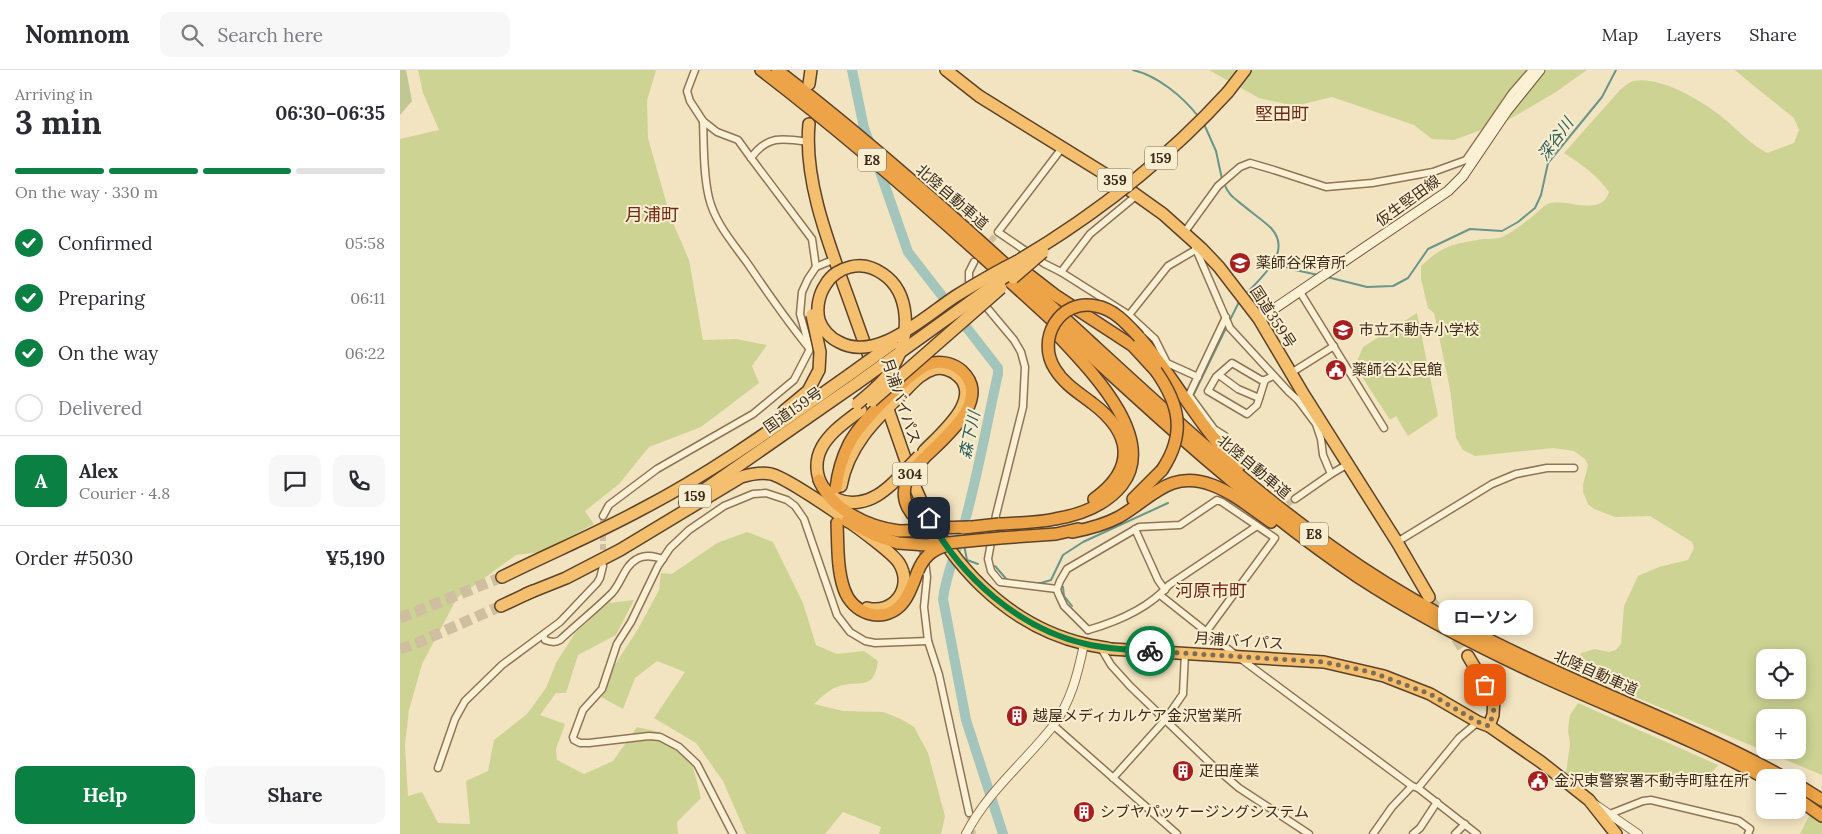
<!DOCTYPE html>
<meta charset="utf-8">
<style>
body{margin:0;font-family:Lora,"Noto Sans JP",serif;background:#f7f7f7;color:#2b2b33;height:100vh;display:flex;flex-direction:column;font-size:19px;white-space:nowrap}
*{box-sizing:border-box;margin:0}
p{font-size:16px;color:#7c7c81}
.icon{flex:none;width:28px;height:28px;fill:none;stroke:currentColor;stroke-width:2;stroke-linecap:round;stroke-linejoin:round}
.map{position:relative;flex:1;overflow:hidden}
.panel{display:flex;flex-direction:column;background:#fff;width:400px}
.panel>*{flex:none}
.buttons{position:absolute;left:1356px;top:579px;display:grid;gap:10px}
.buttons a{display:grid;place-items:center;width:50px;height:50px;border-radius:10px;background:#fff;box-shadow:0 2px 12px #0003;font-size:25px}
.pin{position:absolute;display:grid;place-items:center;width:42px;height:42px;color:#fff;margin:-21px;border-radius:10px;box-shadow:0 2px 8px #0006}
.courier{position:absolute;display:grid;place-items:center;width:50px;height:50px;margin:-25px;border:4px solid #0b8043;border-radius:50%;background:#fff;color:#222;box-shadow:0 1px 6px #0007}
.bubble{position:absolute;height:35px;border-radius:10px;background:#fff;box-shadow:0 2px 12px #0003;font-size:16px;font-weight:700;line-height:35px;text-align:center}
.headline em{font-style:normal;font-weight:700}
.headline div{display:flex;flex-direction:column-reverse}
.headline{display:flex;align-items:center;justify-content:space-between;height:85px;padding:0 15px}
h1{font-size:32px;font-weight:700;line-height:38px}
.bar{display:grid;grid-template-columns:repeat(4,1fr);gap:8px 5px;align-content:center;height:60px;padding:0 15px}
.bar i{height:6px;border-radius:4px;background:#e1e1e2}
.bar .selected{background:#0b8043}
.bar p{grid-column:span 4}
.line{display:flex;align-items:center;gap:12px;padding:0 15px;border-top:1px solid #e1e1e2}
.line div{flex:1}
.round{display:grid;place-items:center;flex:none;width:52px;height:52px;border-radius:10px;background:#f7f7f7}
ol{padding:0 15px;list-style:none}
li{display:flex;align-items:center;gap:15px;height:55px}
li p{margin-inline-start:auto}
li .icon{padding:5px;border-radius:50%;background:#0b8043;color:#fff;stroke-width:4}
li:last-child{color:#7c7c81}
li i{width:28px;height:28px;border:2px solid #e1e1e2;border-radius:50%}
.action{display:flex;gap:10px;margin-top:auto;padding:10px 15px}
.action a{flex:1;height:58px;border-radius:10px;background:#0b8043;color:#fff;font-size:20px;font-weight:700;line-height:58px;text-align:center}
.action a+a{background:#f7f7f7;color:#2b2b33}
header{display:flex;align-items:center;gap:30px;box-sizing:border-box;height:70px;padding:0 25px;background:#fff;border-bottom:1px solid #e1e1e2}
header strong{font-size:24px}
nav{display:flex;gap:28px;margin-inline-start:auto;font-size:18px}
.search{width:350px;height:45px;background:#f7f7f7;display:flex;align-items:center;gap:12px;box-sizing:border-box;padding:0 18px;border-radius:10px;color:#7c7c81;font-size:19px}
main{display:flex;flex:1;min-height:0}
.map>svg:first-child{display:block}
.green{fill:#ccd393;fill-rule:evenodd}
.cemetery{fill:#c1c793}
.lines{fill:none;stroke-linecap:round;stroke-linejoin:round}
.stream{stroke:#69958a;stroke-width:2}
.river{stroke:#a4c5bb;stroke-width:10}
.minor-tunnel{stroke:#cfbfa0;stroke-width:6;stroke-dasharray:6 3;stroke-linecap:butt}
.trunk-tunnel{stroke:#cfbfa0;stroke-width:11;stroke-dasharray:11 5.5;stroke-linecap:butt}
.minor-casing{stroke:#8f7456;stroke-width:9}
.tertiary-casing{stroke:#8f7456;stroke-width:10}
.secondary-casing{stroke:#715539;stroke-width:11}
.trunk-casing{stroke:#5d422a;stroke-width:14}
.motorway-casing{stroke:#5d422a;stroke-width:14}
.minor{stroke:#fdf1d5;stroke-width:6}
.tertiary{stroke:#fdf1d5;stroke-width:8}
.secondary{stroke:#fdf1d5;stroke-width:9}
.trunk{stroke:#f4bf6e;stroke-width:11}
.motorway{stroke:#eda347;stroke-width:11}
.trunk-bridge-casing{stroke:#5d422a;stroke-width:14;stroke-linecap:butt}
.motorway-bridge-casing{stroke:#5d422a;stroke-width:14;stroke-linecap:butt}
.trunk-bridge{stroke:#f4bf6e;stroke-width:11}
.motorway-bridge{stroke:#eda347;stroke-width:11}
.done{stroke:#7d6c56;stroke-width:5;stroke-dasharray:0 9}
.route{stroke:#0b8043;stroke-width:6}
.labels{text-anchor:middle;stroke-width:4;stroke-linejoin:round;paint-order:stroke}
.shield{fill:#faeed1;stroke:#766652;stroke-width:1}
.shield-label{font-size:14px;font-weight:bold;fill:#3d2c1c}
.street-label{font-size:15px;fill:#3d2c1c;stroke:#faeed1}
.poi-label{font-size:15px;fill:#3d2c1c;stroke:#faeed1;text-anchor:start}
.water-label{font-size:16px;font-style:italic;fill:#295f5b;stroke:#faeed1}
.quarter-label{font-size:18px;fill:#6f2816;stroke:#faeed1}
</style>
<header>
<strong>Nomnom</strong>
<div class="search"><svg class="icon" aria-label="search" viewBox="0 0 24 24"><circle cx="10" cy="10" r="6"/><path d="M15 15l6 6"/></svg>Search here</div>
<nav><a>Map</a><a>Layers</a><a>Share</a></nav>
</header>
<main>
<section class="panel">
<div class="headline"><div><h1>3 min</h1><p>Arriving in</p></div><em>06:30–06:35</em></div>
<div class="bar"><i class="selected"></i><i class="selected"></i><i class="selected"></i><i></i><p>On the way · 330 m</p></div>
<ol>
<li><svg class="icon" aria-label="check" viewBox="0 0 24 24"><path d="M5 12l5 5 9-10"/></svg>Confirmed<p>05:58</p></li>
<li><svg class="icon" aria-label="check" viewBox="0 0 24 24"><path d="M5 12l5 5 9-10"/></svg>Preparing<p>06:11</p></li>
<li><svg class="icon" aria-label="check" viewBox="0 0 24 24"><path d="M5 12l5 5 9-10"/></svg>On the way<p>06:22</p></li>
<li><i></i>Delivered</li>
</ol>
<div class="line" style="height:90px"><b class="round" style="background:#0b8043;color:#fff">A</b><div><b>Alex</b><p>Courier · 4.8</p></div><a class="round"><svg class="icon" aria-label="chat" viewBox="0 0 24 24"><path d="M4 5h16v11H9l-5 4z"/></svg></a><a class="round"><svg class="icon" aria-label="phone" viewBox="0 0 24 24"><path d="M5 4h4l2 5-3 2q2 4 5 5l2-3 5 2v4C11 20 4 13 5 4z"/></svg></a></div>
<div class="line" style="height:65px"><div>Order #5030</div><b>¥5,190</b></div>
<div class="action"><a>Help</a><a>Share</a></div>
</section>
<div class="map">
<svg width="1422" height="764" viewBox="0 0 1422 764">
<rect width="100%" height="100%" fill="#f3e4c1"/>
<g class="green">
<path d="M18 0H256L247 31 248 68 270 146 289 190 303 270 336 269 367 275 352 296 359 313 301 357 249 377 219 414 185 441 194 454 141 482 116 485 57 528 22 594 9 640 5 675 8 726 22 722 38 753 70 754 66 711 88 701 94 670 127 644 146 618 156 593 175 563 209 533 234 530 216 565 178 585 166 623H156L140 645 165 654 156 679 157 690 184 704 213 691 237 657 259 662 290 685 301 728 277 752 278 764H0V69L39 60 23 23Z"/>
<path d="M809 0H1187L1156 22 1108 50 1054 70 1032 69 1014 55 932 27 895 36 859 28Z"/>
<path d="M1335 0H1422V705L1185 606 1177 596 1181 583 1195 579 1209 582 1216 580 1221 574 1224 536 1238 506 1259 497 1288 490 1294 478 1292 472 1250 446 1215 447 1194 439 1188 434 1183 422V415L1188 395 1185 389 1174 381 1153 378 1075 386 1063 380 1056 368 1050 319 1034 243 1028 238 1021 209V196C1043 175 1054 174 1083 169 1089 169 1097 169 1102 167 1111 163 1127 151 1134 145 1139 141 1144 135 1150 133 1167 128 1201 148 1209 122 1197 105 1181 94 1164 83L1221 19C1225 16 1229 12 1234 11 1261 6 1302 31 1322 47 1337 59 1350 74 1367 83L1394 73 1399 60 1394 48 1349 12ZM1365 588H1398V620H1365ZM1365 648H1398V680H1365Z"/>
<path d="M1017 243 1038 346 1008 366 996 346 990 350 955 296 963 277Z"/>
<path d="M347 462 373 472 403 533 416 575 437 584 464 581 478 591C473 624 459 608 437 617 429 620 420 628 414 634L443 641 483 642 501 649 514 657 528 683 545 746 541 764H479L481 757 443 742 425 764H346L323 711 296 673 254 648 285 602 257 591 235 608 223 639 201 627 211 601 238 559 259 520 261 503 272 504 317 473Z"/>
<path d="M1178 633 1318 695 1304 713 1297 715 1261 709 1193 717 1166 703 1170 674 1168 660 1170 645Z"/>
<path d="M1410 744 1422 753V764H1400Z"/>
</g>
<path class="cemetery" d="M0 0H6L12 31 0 45Z"/>
<g class="lines">
<g class="stream">
<path d="M733 0C758 6 782 26 798 46"/>
<path d="M804 54 816 81 822 109"/>
<path d="M824 113C828 125 834 128 844 136 852 143 863 150 871 158 893 182 862 206 847 223"/>
<path d="M874 192 891 199 918 205"/>
<path d="M927 207 967 217 993 216 1008 208 1028 179 1070 159 1102 161 1118 152 1135 138 1141 125 1148 93 1202 27 1216 0"/>
<path d="M829 252 839 232"/>
<path d="M793 326 827 256"/>
<path d="M564 475 567 490 578 494"/>
<path d="M595 496 608 511"/>
<path d="M632 513H641L651 510 663 485 683 472 768 433"/>
<path d="M661 516 663 517 664 526 672 536"/>
</g>
<g class="river">
<path d="M452 0 464 58 471 77"/>
<path d="M477 93 508 182 598 298V304C586 357 577 410 562 462 555 486 546 504 543 529L566 650 603 764"/>
</g>
<g class="minor-tunnel">
<path d="M574 192 598 162"/>
<path d="M880 439 895 429"/>
<path d="M203 489V446"/>
<path d="M569 743 573 764"/>
</g>
<g class="trunk-tunnel">
<path d="M1029 527 1068 586"/>
<path d="M0 548 102 507"/>
<path d="M0 579 17 573 101 536"/>
</g>
<g class="minor-casing">
<g id="minor">
<path d="M295 0 287 21 290 31 303 51 317 62 338 70 351 88 412 169 416 197"/>
<path d="M303 51C304 76 303 103 309 128 315 153 333 173 348 194 367 222 387 251 409 278"/>
<path d="M662 78 598 162 645 194 661 202 729 245 755 269 767 293 798 307"/>
<path d="M351 88C367 65 383 68 408 72"/>
<path d="M784 163 818 116 840 97 850 93 874 100 926 117 972 113 1033 102 1066 90 1112 23 1132 0"/>
<path d="M795 177 830 258 889 322 898 330 907 329"/>
<path d="M574 192 569 202V211L573 221 614 270 621 282 625 297 623 337 596 445 588 489 591 501 600 512 657 519"/>
<path d="M661 202 690 164 737 125"/>
<path d="M900 222 984 358"/>
<path d="M729 245 768 196 797 179"/>
<path d="M891 303 934 276"/>
<path d="M819 305 838 319 859 328"/>
<path d="M865 310H861L832 293 816 307 808 321 847 344 857 335 865 310 873 306"/>
<path d="M898 330 916 354 921 369 923 385 931 404"/>
<path d="M823 369 825 366 814 359 789 325 826 247"/>
<path d="M895 429 931 404 948 394"/>
<path d="M203 446 209 435 257 399 353 344 394 310 410 279 400 244 402 222 408 209 416 197 435 189"/>
<path d="M735 459 758 510 765 520"/>
<path d="M532 461 527 464 523 475 527 507 524 537 528 571 539 605 569 743"/>
<path d="M997 472 1092 414 1116 404 1147 398H1174"/>
<path d="M760 525 837 586 1012 716 1018 718 1059 668 1078 652"/>
<path d="M688 560 664 536 658 523 657 519 660 511 667 499 739 457 780 455 817 430 822 432 875 468 806 562"/>
<path d="M688 560C716 552 749 538 769 515L857 456"/>
<path d="M143 565 145 570C151 572 155 573 160 570 177 554 196 539 212 523 222 512 224 496 237 489 245 484 254 486 263 489"/>
<path d="M701 578 711 595 730 616 811 694 839 718 909 764"/>
<path d="M653 655 777 764"/>
<path d="M38 698 55 649 65 631 102 595 160 552 197 513 200 508 203 496"/>
<path d="M713 708 765 650 783 624 785 583"/>
<path d="M1018 718 1077 764"/>
<path d="M1210 744 1243 731 1251 730 1339 751 1350 759 1348 764"/>
<path d="M333 764 297 694 279 677 260 667 249 666 189 673H180L174 670 173 667 183 640 202 619 217 574 231 552 258 496 270 478 289 460 324 436 353 424 366 423 387 430 395 436 404 449 437 545 450 562 465 571 475 573 528 571"/>
<path d="M973 764 992 737 1012 716"/>
<path d="M1013 764 1020 758 1037 732"/>
<path d="M1055 764 1065 754"/>
</g>
</g>
<g class="tertiary-casing">
<g id="tertiary">
<path d="M1196 735 1238 764"/>
<path d="M566 764C587 722 624 693 653 656 671 632 678 603 684 574"/>
</g>
</g>
<g class="secondary-casing">
<path id="secondary" d="M859 249 1048 121 1063 106 1107 41 1140 0"/>
</g>
<g class="trunk-casing">
<g id="trunk">
<path d="M546 0 579 26 721 114 763 144 802 179 819 197 859 249 904 325 997 472 1029 527"/>
<path d="M409 14 411 0"/>
<path d="M828 22 845 0"/>
<path d="M409 54C403 116 434 186 454 244 475 302 495 359 515 417 545 490 605 555 685 574 693 576 702 577 711 579L924 592 984 606 1030 624 1078 652 1089 656 1141 692 1189 730 1216 764"/>
<path d="M461 340C447 351 431 361 422 377 407 404 427 437 459 432 473 430 483 422 492 414"/>
<path d="M384 341 408 321 419 300"/>
<path d="M441 416C448 377 474 351 501 325 511 315 520 303 534 299 542 297 552 300 558 306 584 329 539 365 524 381"/>
<path d="M285 433 456 314"/>
<path d="M102 507C148 484 196 464 242 439 315 401 382 352 449 305"/>
<path d="M126 524 166 508 220 480 341 407C351 404 361 402 371 404 391 409 489 477 499 493 514 517 494 545 467 538"/>
<path d="M101 536 133 521"/>
<path d="M1068 586 1094 629 1093 645 1089 656"/>
</g>
</g>
<g class="motorway-casing">
<g id="motorway">
<path d="M361 0C450 68 534 142 617 218 727 318 834 423 958 507 1013 543 1073 574 1133 602 1210 638 1290 667 1365 708"/>
<path d="M377 0C485 83 587 177 688 270 775 350 862 431 961 497 1030 543 1105 579 1181 613 1250 644 1319 671 1385 708"/>
<path d="M615 194 655 225 733 276 756 301"/>
<path d="M739 267C776 309 798 356 839 396"/>
<path d="M692 333C732 363 737 398 694 429"/>
<path d="M419 410C432 440 468 457 499 461"/>
<path d="M436 418C438 402 442 388 449 374 459 354 512 298 533 293 543 291 554 294 562 301 593 330 543 369 524 388"/>
<path d="M733 429 762 400"/>
<path d="M447 451 477 466 498 473"/>
<path d="M437 453C438 475 437 499 444 519 452 543 481 554 500 536 509 527 513 513 518 501"/>
<path d="M599 454C617 453 637 453 655 449 679 445 706 435 722 415 760 366 684 294 652 259"/>
<path d="M672 462C688 459 704 455 719 447 752 428 770 399 812 415 834 423 852 439 871 452"/>
<path d="M600 468 656 464 678 459"/>
<path d="M1398 715 1422 730"/>
<path d="M1398 729 1422 746"/>
</g>
</g>
<use href="#minor" class="minor"/>
<use href="#tertiary" class="tertiary"/>
<use href="#secondary" class="secondary"/>
<use href="#trunk" class="trunk"/>
<use href="#motorway" class="motorway"/>
<g class="trunk-bridge-casing">
<g id="trunk-bridge">
<path d="M616 192C694 146 767 89 828 22"/>
<path d="M613 208 643 182"/>
<path d="M412 245 420 282 419 300"/>
<path d="M449 305 492 274"/>
<path d="M456 314 616 199"/>
<path d="M472 331 601 218"/>
<path d="M457 334C471 322 487 310 495 293 510 266 511 223 483 204 473 197 461 194 450 197 441 199 431 205 426 214 419 224 416 238 419 250 422 259 430 268 439 272 477 293 525 246 556 226 577 213 599 200 622 189"/>
<path d="M492 414 519 386"/>
</g>
</g>
<g class="motorway-bridge-casing">
<g id="motorway-bridge">
<path d="M756 301C780 335 786 364 762 400"/>
<path d="M692 333C679 323 664 314 655 299 636 270 659 228 696 236 714 239 727 254 739 267"/>
<path d="M524 388C518 394 511 401 507 410 499 429 510 450 530 456 543 459 557 457 569 457"/>
<path d="M563 458 599 454"/>
<path d="M499 461 537 460"/>
<path d="M498 473 526 475 600 468"/>
<path d="M518 501C523 488 531 480 545 476"/>
</g>
</g>
<use href="#trunk-bridge" class="trunk-bridge"/>
<use href="#motorway-bridge" class="motorway-bridge"/>
</g>
<g class="lines">
<path class="done" d="M750 581 924 592 971 602 1030 624 1078 652 1089 656C1096 637 1096 632 1085 615"/>
<path class="route" d="M529 448C561 507 619 559 686 574 707 579 729 580 750 581"/>
</g>
<defs>
<g id="school-disc" transform="scale(1.125)"><circle r="9.5" fill="#a61e1f" stroke="#faeed1"/><path d="M0-5L7-2L0 1L-7-2ZM-4 1L0 2.5L4 1V4Q0 6-4 4Z" fill="#fff"/></g>
<g id="civic-disc" transform="scale(1.125)"><circle r="9.5" fill="#a61e1f" stroke="#faeed1"/><path d="M-.6-6.5H3V-4.5H.6V-3L4-1V1h2V6H-6V1h2V-1L-.6-3ZM-1.2 2.5V6h2.4V2.5Z" fill="#fff"/></g>
<g id="building-disc" transform="scale(1.125)"><circle r="9.5" fill="#a61e1f" stroke="#faeed1"/><path d="M-4-6H4V6H1V3H-1V6H-4ZM-2.5-4.3h1.7v1.8h-1.7ZM.8-4.3h1.7v1.8H.8ZM-2.5-1h1.7V.8h-1.7ZM.8-1h1.7V.8H.8Z" fill="#fff"/></g>
</defs>
<g fill-rule="evenodd">
<use href="#school-disc" x="840" y="193"/>
<use href="#school-disc" x="943" y="260"/>
<use href="#civic-disc" x="936" y="300"/>
<use href="#building-disc" x="617" y="646"/>
<use href="#building-disc" x="783" y="701"/>
<use href="#civic-disc" x="1138" y="711"/>
<use href="#building-disc" x="684" y="742"/>
</g>
<g class="labels">
<g class="shield">
<rect x="745" y="76.5" width="32" height="23" rx="4"/>
<rect x="458" y="78.5" width="28" height="23" rx="4"/>
<rect x="697.5" y="98.5" width="35" height="23" rx="4"/>
<rect x="492.5" y="392.5" width="35" height="23" rx="4"/>
<rect x="279" y="414.5" width="32" height="23" rx="4"/>
<rect x="900" y="452.5" width="28" height="23" rx="4"/>
</g>
<g class="shield-label">
<text x="761" y="93">159</text>
<text x="472" y="95">E8</text>
<text x="715" y="115">359</text>
<text x="510" y="409">304</text>
<text x="295" y="431">159</text>
<text x="914" y="469">E8</text>
</g>
<g class="street-label">
<text transform="translate(552 127) rotate(41)" y="5">北陸自動車道</text>
<text transform="translate(1008 131) rotate(-36)" y="5">仮生堅田線</text>
<text transform="translate(873 247) rotate(57)" y="5">国道359号</text>
<text transform="translate(501 331) rotate(71)" y="5">月浦バイパス</text>
<text transform="translate(393 340) rotate(-35)" y="5">国道159号</text>
<text transform="translate(854 397) rotate(40)" y="5">北陸自動車道</text>
<text transform="translate(839 571) rotate(4)" y="5">月浦バイパス</text>
<text transform="translate(1196 603) rotate(24)" y="5">北陸自動車道</text>
</g>
<g class="poi-label">
<text x="856" y="198">薬師谷保育所</text>
<text x="959" y="265">市立不動寺小学校</text>
<text x="952" y="305">薬師谷公民館</text>
<text x="633" y="651">越屋メディカルケア金沢営業所</text>
<text x="799" y="706">疋田産業</text>
<text x="1154" y="716">金沢東警察署不動寺町駐在所</text>
<text x="700" y="747">シブヤパッケージングシステム</text>
</g>
<g class="water-label">
<text transform="translate(1155 69) rotate(-54)" y="6">深谷川</text>
<text transform="translate(569 365) rotate(-78)" y="6">森下川</text>
</g>
<g class="quarter-label">
<text x="882" y="50">堅田町</text>
<text x="252" y="151">月浦町</text>
<text x="811" y="527">河原市町</text>
</g>
</g>
</svg>
<div class="buttons">
<a><svg class="icon" aria-label="locate" viewBox="0 0 24 24"><circle cx="12" cy="12" r="6"/><path d="M12 2v4M12 18v4M2 12h4M18 12h4"/></svg></a>
<a>+</a>
<a>−</a>
</div>
<div class="pin" style="left:1085px;top:615px;background:#ea580c"><svg class="icon" aria-label="bag" viewBox="0 0 24 24"><path d="M5 8h14l-1 12H6zM9 8a3 3 0 0 1 6 0"/></svg></div>
<div class="pin" style="left:529px;top:448px;background:#1f2937"><svg class="icon" aria-label="home" viewBox="0 0 24 24"><path d="M3 11l9-7 9 7M6 9v11h12V9"/></svg></div>
<div class="courier" style="left:750px;top:581px"><svg class="icon" aria-label="bike" viewBox="0 0 24 24"><circle cx="6" cy="16" r="4"/><circle cx="18" cy="16" r="4"/><path d="M6 16l4-8h5l3 8M10 8l3 8H6M13 5h3"/></svg></div>
<div class="bubble" style="left:1038px;top:530px;width:95px">ローソン</div>
</div>
</main>
